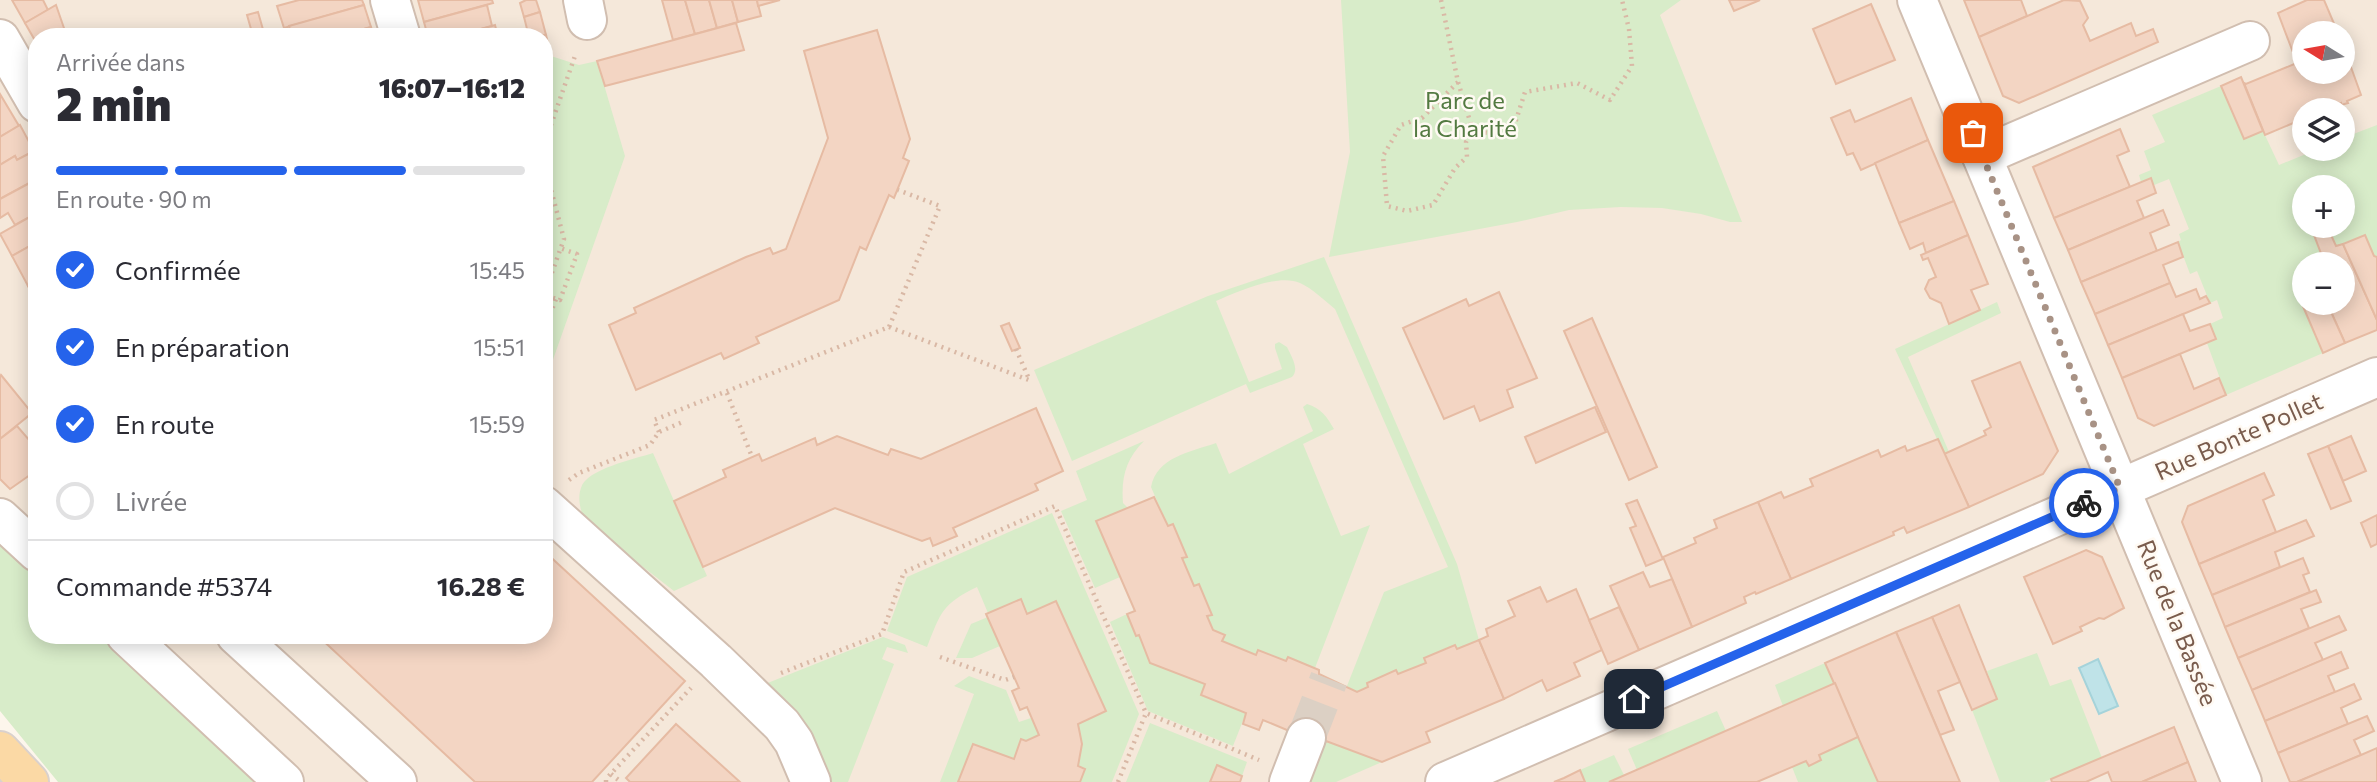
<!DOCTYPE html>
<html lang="fr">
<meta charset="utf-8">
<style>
body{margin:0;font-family:Commissioner,sans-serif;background:#f2f2f3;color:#2b2b33;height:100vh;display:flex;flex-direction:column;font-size:26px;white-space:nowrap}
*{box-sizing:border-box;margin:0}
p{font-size:23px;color:#7c7c81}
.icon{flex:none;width:38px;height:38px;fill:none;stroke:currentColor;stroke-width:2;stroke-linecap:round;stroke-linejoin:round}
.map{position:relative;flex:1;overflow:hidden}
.side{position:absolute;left:28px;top:28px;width:525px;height:616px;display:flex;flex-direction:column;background:#fff;border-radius:28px;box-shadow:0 4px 18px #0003}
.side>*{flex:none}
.needle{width:46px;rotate:281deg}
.buttons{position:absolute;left:2292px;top:21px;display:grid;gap:14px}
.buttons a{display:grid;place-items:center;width:63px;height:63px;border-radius:50%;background:#fff;box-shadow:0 4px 18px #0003;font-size:35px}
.pin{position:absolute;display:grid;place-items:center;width:60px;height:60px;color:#fff;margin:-30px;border-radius:14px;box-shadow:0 4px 10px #0006}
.courier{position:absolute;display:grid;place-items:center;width:70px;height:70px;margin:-35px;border:5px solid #2563eb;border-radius:50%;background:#fff;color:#222;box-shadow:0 2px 9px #0007}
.headline em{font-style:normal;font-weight:800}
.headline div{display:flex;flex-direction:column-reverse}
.headline{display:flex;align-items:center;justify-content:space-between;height:119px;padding:0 28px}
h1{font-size:46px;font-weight:800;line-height:52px}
.bar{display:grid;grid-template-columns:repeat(4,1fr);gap:10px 7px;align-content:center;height:84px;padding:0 28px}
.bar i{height:9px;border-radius:5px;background:#e1e1e2}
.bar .active{background:#2563eb}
.bar p{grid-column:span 4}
.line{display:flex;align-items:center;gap:18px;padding:0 28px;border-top:2px solid #e1e1e2}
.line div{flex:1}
ol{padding:0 28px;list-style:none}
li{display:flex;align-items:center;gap:21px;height:77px}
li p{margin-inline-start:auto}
li .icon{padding:7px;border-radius:50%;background:#2563eb;color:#fff;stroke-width:4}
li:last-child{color:#7c7c81}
li i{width:38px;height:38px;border:4px solid #e1e1e2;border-radius:50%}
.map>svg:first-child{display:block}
.residential{fill:#f5e8da;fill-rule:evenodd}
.green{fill:#d8ecc9;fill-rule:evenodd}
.water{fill:#bfe3e8;stroke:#a5d3da;stroke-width:2}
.building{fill:#f3d5c3;stroke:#e6bba3;stroke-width:2}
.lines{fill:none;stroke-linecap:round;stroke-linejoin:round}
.minor-tunnel{stroke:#dcd0c4;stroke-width:38;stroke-dasharray:38 19;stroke-linecap:butt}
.minor-casing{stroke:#d1beb0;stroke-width:42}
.major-casing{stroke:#dad1cd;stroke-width:42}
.path{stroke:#d9b8a5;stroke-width:4.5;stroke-dasharray:2 5;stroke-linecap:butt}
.minor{stroke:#fff;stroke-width:38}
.major{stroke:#fbd9a5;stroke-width:38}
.done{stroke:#a89285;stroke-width:7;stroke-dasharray:0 12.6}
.route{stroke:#2563eb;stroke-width:9}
.labels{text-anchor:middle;stroke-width:5;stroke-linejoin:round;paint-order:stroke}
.park-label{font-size:24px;fill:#537a41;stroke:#fffaf3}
.street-label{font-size:24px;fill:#7a5c4d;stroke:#fffaf3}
</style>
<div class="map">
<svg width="2377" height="782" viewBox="0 0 2377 782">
<rect width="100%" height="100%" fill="#fdf6ec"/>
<path class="residential" d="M0 0H2377V782H189L0 602ZM2305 33H2343V72H2305ZM37 37H544V635H37ZM2305 110H2343V149H2305ZM2305 187H2343V226H2305ZM2305 264H2343V303H2305Z"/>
<g class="green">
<path d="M1341 0H1681L1660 15 1742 222H1730L1701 214 1662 208 1621 207 1569 210 1517 222 1329 257 1350 152Z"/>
<path d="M551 56 579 65 597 61 625 156 544 385V58Z"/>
<path d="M2221 86 2244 138 2263 131 2279 165 2318 149H2343V138L2377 125V257L2374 256 2365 235 2336 246 2327 226 2317 230 2314 235 2325 264H2305V302L2302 304 2323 353 2226 395 2207 343 2216 339 2210 324 2223 318 2217 300 2210 303 2197 271 2190 274 2178 242 2181 240 2179 234 2189 229 2169 179 2154 185 2150 178 2141 182 2139 175 2151 170 2144 151 2165 142 2152 115ZM2305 187H2343V226H2305Z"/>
<path d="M1324 257 1457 564 1479 640 1457 649 1455 645 1424 658 1426 663 1398 674 1396 670 1367 683 1368 687 1357 692 1347 686 1384 592 1448 567 1335 309C1324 300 1313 289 1300 283 1279 273 1236 292 1216 301L1249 382 1282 369 1275 348V344L1279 342 1287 347C1291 356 1300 369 1292 377L1250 393 1246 384 1072 461 1034 370 1208 296Z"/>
<path d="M1997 302 2001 313 1908 357 1949 452 1944 454 1895 349Z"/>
<path d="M1307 404C1321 408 1327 417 1334 429L1303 444 1341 536 1370 525 1315 668 1288 657 1286 661 1259 650 1256 655 1222 641 1225 635 1213 630 1207 616 1212 615 1199 585 1194 586 1182 558 1187 556 1173 525 1168 526 1151 487C1157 457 1190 452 1216 443L1229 474 1313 431 1303 407Z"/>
<path d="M1144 441C1126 459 1121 477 1123 503L1128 508 1096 521 1120 577 1095 588 1061 511 1087 500 1076 471Z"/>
<path d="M653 453 707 576 674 591 584 521C581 510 577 499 581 488 586 469 635 459 653 453Z"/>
<path d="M1052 513 1139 714 1112 782H1080L1085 770 1078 766 1082 744 1078 724 1106 711 1056 601 1027 614 1020 599 988 613 977 587C942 604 941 612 927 647L887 631 907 577Z"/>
<path d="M0 539 37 573V635H103L260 782H58L0 711Z"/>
<path d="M1127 614 1136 635H1139L1151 663 1205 684 1201 695 1246 713 1233 746 1148 711 1110 622Z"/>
<path d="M988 617 1000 646 972 658H956L971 624Z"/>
<path d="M883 637 905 645 908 653 887 647 882 659 894 664 848 782H828L760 686Z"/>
<path d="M2037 653 2050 686 2071 679 2102 758 2044 782H2000L1972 710 1997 699 1987 671Z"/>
<path d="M1825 663 1835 683 1783 706 1775 685Z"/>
<path d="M969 676 1006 690 1019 722 1031 718 1039 735 1026 741 1021 739 1014 759 973 744 958 782H940L974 694 954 686Z"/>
<path d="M1717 711 1726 731 1637 770 1628 749Z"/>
<path d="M1150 723 1247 762 1242 776 1217 766 1210 782H1126Z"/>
<path d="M1858 737 1878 782H1798L1792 767Z"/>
<path d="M1326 741 1382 762 1336 782H1306L1322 744H1324Z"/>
<path d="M1614 755 1624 775 1609 782H1585L1580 770Z"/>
</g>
<path class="water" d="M2098 659 2118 706 2099 714 2079 668Z"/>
<g class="building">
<path d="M12 0H43L48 10 25 23Z"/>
<path d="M299 0H362L364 5 284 28 277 6Z"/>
<path d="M418 0H492L493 3 424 22Z"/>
<path d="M526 0H536L540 12 524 17 520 3Z"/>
<path d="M662 0H685L695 34 673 40Z"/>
<path d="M685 0H709L717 28 695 34Z"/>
<path d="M709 0H732L738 22 717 28Z"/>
<path d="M732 0H757L761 16 738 22Z"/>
<path d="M757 0H780L758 6Z"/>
<path d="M1729 0H1760L1734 11Z"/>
<path d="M1964 0H2021L2027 16 1979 37Z"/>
<path d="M2064 0 2080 1 2088 18 2083 25 2090 41 2131 23 2136 36 2153 29 2158 42 2019 103 2003 96 1979 37Z"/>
<path d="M2307 0H2324L2338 33H2305V72H2343V45L2361 95 2347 101 2348 103 2341 105V103L2323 110H2305V118L2265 135 2244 83 2246 84 2297 63 2278 13Z"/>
<path d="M1871 4 1895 60 1836 84 1813 29Z"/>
<path d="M56 5 65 31 55 37H37V44L25 23Z"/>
<path d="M364 5 371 27 335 37H292L289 26Z"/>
<path d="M487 5 492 26 451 37H428L424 22Z"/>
<path d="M258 12 264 33 253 36 247 15Z"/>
<path d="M540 12 546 35 529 37 524 17Z"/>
<path d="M736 23 744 50 605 86 597 61Z"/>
<path d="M495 25 498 37H451L492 26Z"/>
<path d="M371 27 373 37H335Z"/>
<path d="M877 30 910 139 903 158 909 161 894 198 889 195 866 250 860 247 839 300 756 337 759 343 724 359 721 353 636 390 609 325 636 313 634 308 746 257 770 248 773 254 786 249 828 138 804 51Z"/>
<path d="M546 35 551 56 544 58V37H539Z"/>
<path d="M2241 77 2263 131 2244 139 2221 86Z"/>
<path d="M0 94 19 126 0 137Z"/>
<path d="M1911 98 1928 140 1861 170 1853 153 1847 155 1831 118 1850 110 1855 122Z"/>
<path d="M20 125 34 151 17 160 15 156 0 165V137Z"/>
<path d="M2120 129 2129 151 2117 156 2130 187 2054 218 2033 167Z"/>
<path d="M1928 140 1954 201 1899 223 1875 163Z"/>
<path d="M34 151 37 155V179L0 199V165L15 156 17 160Z"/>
<path d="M2151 178 2156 193 2137 201 2144 218 2068 250 2054 218Z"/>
<path d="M37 179V213L15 225 8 213 0 218V199Z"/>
<path d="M1954 201 1968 235 1926 253 1923 243 1910 249 1899 223Z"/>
<path d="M2163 210 2169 225 2150 233 2157 251 2081 282 2068 250Z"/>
<path d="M37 213V242L12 256 0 234Z"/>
<path d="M2327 226 2336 246 2343 244 2377 320V330L2345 343 2327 303H2343V264H2325L2314 235 2317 230Z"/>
<path d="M1968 235 1988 284 1971 290 1980 310 1949 324 1941 303 1930 298 1925 289 1929 280 1936 277 1928 258 1923 260 1921 255Z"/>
<path d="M2365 235 2374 256 2377 257V320L2343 244Z"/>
<path d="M37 242V281L28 286 12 256Z"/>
<path d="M2178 242 2183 257 2163 265 2170 283 2095 314 2081 282Z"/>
<path d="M37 281V301L28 286Z"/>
<path d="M2170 283 2176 297 2196 289 2200 299 2206 296 2210 303 2108 345 2095 314Z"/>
<path d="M1499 292 1537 378 1507 390 1513 407 1480 421 1474 406 1444 419 1403 328 1466 299 1469 306Z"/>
<path d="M2305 302 2327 303 2345 343 2323 353 2302 304Z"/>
<path d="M2183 314 2190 331 2210 324 2216 339 2122 378 2108 345Z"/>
<path d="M1592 318 1657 467 1629 480 1564 331Z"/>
<path d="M1009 323 1020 348 1012 351 1001 326Z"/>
<path d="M2180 354 2194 389 2219 378 2226 395 2154 426 2138 418 2122 378Z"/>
<path d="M2020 362 2058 451 2043 474 1969 507 1944 454 1986 435 1984 431 1991 427 1972 381Z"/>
<path d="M1 375 32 413 0 439V377Z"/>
<path d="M1595 407 1606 432 1536 463 1525 437Z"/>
<path d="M1036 408 1063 471 1035 484 1038 490 953 528 957 536 933 546 930 538 922 541 835 508 703 567 674 501 726 477 723 470 759 454 762 461 815 438 817 445 837 436 888 455 891 449 921 459Z"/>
<path d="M17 426 37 449V470L10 489 0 479V439Z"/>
<path d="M2351 436 2366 471 2343 481 2328 446Z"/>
<path d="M1938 439 1969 507 1907 533 1904 527 1893 532 1894 535 1791 579 1758 502 1781 492 1784 498 1813 486 1810 479 1878 450 1881 457 1905 446 1907 451Z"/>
<path d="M2328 446 2351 501 2331 509 2308 454Z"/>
<path d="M2264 473 2274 495 2263 500 2276 532 2199 564 2182 522 2188 506Z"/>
<path d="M1154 497 1168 526 1173 524 1187 557 1182 558 1194 586 1199 584 1212 615 1207 616 1213 630 1225 635 1222 641 1256 655 1258 650 1286 661 1288 657 1319 670V674L1357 692 1368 687 1367 683 1396 670 1398 674 1426 663 1424 658 1455 645 1457 649 1479 640 1504 699 1426 732 1430 742 1382 762 1326 741 1324 744 1306 738 1263 720 1259 730 1243 724 1246 713 1201 695 1205 684 1150 663 1139 635 1136 636 1127 614 1135 611 1096 521Z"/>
<path d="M1637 500 1663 559 1646 566 1630 528 1636 526 1626 504Z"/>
<path d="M1758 502 1791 579 1756 594 1755 592 1744 597 1746 603 1692 627 1663 557 1696 543 1694 538 1717 528 1714 520Z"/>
<path d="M2377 515V544L2371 547 2361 523Z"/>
<path d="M2306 520 2314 536 2275 552 2280 567 2212 595 2199 564Z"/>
<path d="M2086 550 2102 557 2124 608 2104 619 2099 618 2080 627 2082 631 2053 644 2024 577Z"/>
<path d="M544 551 685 681 592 782H475L317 635H544Z"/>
<path d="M2303 558 2309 573 2303 575 2310 592 2225 627 2212 595Z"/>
<path d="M1643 572 1650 587 1672 579 1692 627 1639 650 1610 586Z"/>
<path d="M1540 587 1547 602 1576 589 1602 650 1574 663 1580 676 1547 691 1542 680 1504 699 1479 640 1488 636 1486 629 1515 616 1508 601Z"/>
<path d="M2316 590 2321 602 2301 609 2309 628 2238 658 2225 627Z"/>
<path d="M1021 599 1027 614 1056 601 1106 711 1078 724 1082 744 1078 766 1085 769 1080 782H958L973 744 1014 759 1021 739 1026 741 1039 735 1027 707 1020 710 1012 691 1019 688 986 614Z"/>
<path d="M1959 605 1997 699 1972 710 1932 617Z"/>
<path d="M1619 607 1639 650 1608 664 1589 620Z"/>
<path d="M2339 616 2346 630 2315 643 2323 660 2252 690 2238 658Z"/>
<path d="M1932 617 1960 682 1938 691 1954 730 1940 735 1896 632Z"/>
<path d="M1896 632 1940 735 1960 782H1878L1825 663Z"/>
<path d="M2341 652 2348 668 2328 676 2335 692 2265 721 2252 690Z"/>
<path d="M1835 683 1858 737 1819 755 1821 760 1809 766 1806 761 1757 782H1609Z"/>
<path d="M2354 684 2361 699 2341 708 2348 724 2278 753 2265 721Z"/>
<path d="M2367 716 2374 731 2354 740 2361 755 2297 782H2290L2278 753Z"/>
<path d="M676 724 740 782H630L626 778Z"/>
<path d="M2174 727 2188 762 2142 782H2112L2108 772 2086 782H2052L2051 779Z"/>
<path d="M2377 748V782H2297L2361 755Z"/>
<path d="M2188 762 2196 782H2142Z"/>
<path d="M1217 765 1242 776 1240 782H1210Z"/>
<path d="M1580 770 1585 782H1554L1564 778Z"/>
</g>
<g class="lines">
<path class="minor-tunnel" d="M1306 738 1329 679"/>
<g class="minor-casing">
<g id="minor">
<path d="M390 0 401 37"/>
<path d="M583 0 587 20"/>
<path d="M1917 0 2242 782"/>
<path d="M0 39 37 103"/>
<path d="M1982 156 2250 41"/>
<path d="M544 506 716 661 782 725 794 742 811 782"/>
<path d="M0 518 37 552"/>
<path d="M126 635 284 782"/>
<path d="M236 635 397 782"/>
<path d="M1289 782 1306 738"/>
<path d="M1445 782 2377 377"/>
</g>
</g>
<g class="major-casing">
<path id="major" d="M0 751 29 782"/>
</g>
<g class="path">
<path d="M1441 0 1458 82 1473 131 1511 136 1525 92 1577 83 1610 100 1632 66 1629 29 1622 0"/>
<path d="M1458 82 1422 118 1401 125 1383 156 1387 206 1407 211 1433 205 1455 168 1467 157 1466 142 1473 132"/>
<path d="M544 145 576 53"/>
<path d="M544 181 549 182 564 239 544 295 560 300 577 254 560 248"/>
<path d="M544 313 550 315 556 299"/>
<path d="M889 327 1029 380"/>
<path d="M1016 349 1029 379"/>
<path d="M727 393 752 457"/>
<path d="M659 432 654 420 889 327 940 206 898 190"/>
<path d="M569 480 579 473 650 445 659 432 685 421"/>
<path d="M940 657 1005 680 1014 677"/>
<path d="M781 673 882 634 904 572 1055 506 1146 713 1259 760"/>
<path d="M611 774 621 782"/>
<path d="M606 782V779L691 688"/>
<path d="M1118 782 1146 713"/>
</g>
<use href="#minor" class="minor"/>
<use href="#major" class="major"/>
</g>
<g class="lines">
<path class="done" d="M1973 133 2120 488 2084 503"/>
<path class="route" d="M1634 699 2084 503"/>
</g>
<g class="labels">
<g class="park-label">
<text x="1465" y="109">Parc de<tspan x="1465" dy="28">la Charité</tspan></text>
</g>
<g class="street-label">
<text transform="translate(2239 437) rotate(-24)" y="8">Rue Bonte Pollet</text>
<text transform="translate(2177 623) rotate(68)" y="8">Rue de la Bassée</text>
</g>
</g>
</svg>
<div class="buttons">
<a><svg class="needle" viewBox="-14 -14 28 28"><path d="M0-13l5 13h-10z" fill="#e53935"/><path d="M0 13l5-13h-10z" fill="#7c7c81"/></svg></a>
<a><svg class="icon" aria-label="layers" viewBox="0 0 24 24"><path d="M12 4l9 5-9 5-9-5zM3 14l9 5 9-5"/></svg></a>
<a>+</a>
<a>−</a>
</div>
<div class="pin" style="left:1973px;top:133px;background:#ea580c"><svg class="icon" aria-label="bag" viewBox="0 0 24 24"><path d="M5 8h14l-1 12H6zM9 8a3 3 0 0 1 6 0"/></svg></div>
<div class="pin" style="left:1634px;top:699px;background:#1f2937"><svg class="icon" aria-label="home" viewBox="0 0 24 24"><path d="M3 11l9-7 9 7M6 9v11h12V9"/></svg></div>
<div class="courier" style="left:2084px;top:503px"><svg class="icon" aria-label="bike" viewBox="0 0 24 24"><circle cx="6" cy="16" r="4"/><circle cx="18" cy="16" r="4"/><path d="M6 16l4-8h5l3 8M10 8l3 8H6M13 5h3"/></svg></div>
<section class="side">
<div class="headline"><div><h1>2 min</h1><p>Arrivée dans</p></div><em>16:07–16:12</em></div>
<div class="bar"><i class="active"></i><i class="active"></i><i class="active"></i><i></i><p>En route · 90 m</p></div>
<ol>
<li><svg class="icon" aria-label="check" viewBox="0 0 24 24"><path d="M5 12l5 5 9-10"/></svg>Confirmée<p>15:45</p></li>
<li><svg class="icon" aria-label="check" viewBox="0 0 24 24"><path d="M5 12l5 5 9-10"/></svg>En préparation<p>15:51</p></li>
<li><svg class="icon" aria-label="check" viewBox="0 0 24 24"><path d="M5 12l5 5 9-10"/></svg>En route<p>15:59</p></li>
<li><i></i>Livrée</li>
</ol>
<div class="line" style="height:91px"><div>Commande #5374</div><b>16.28 €</b></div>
</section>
</div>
